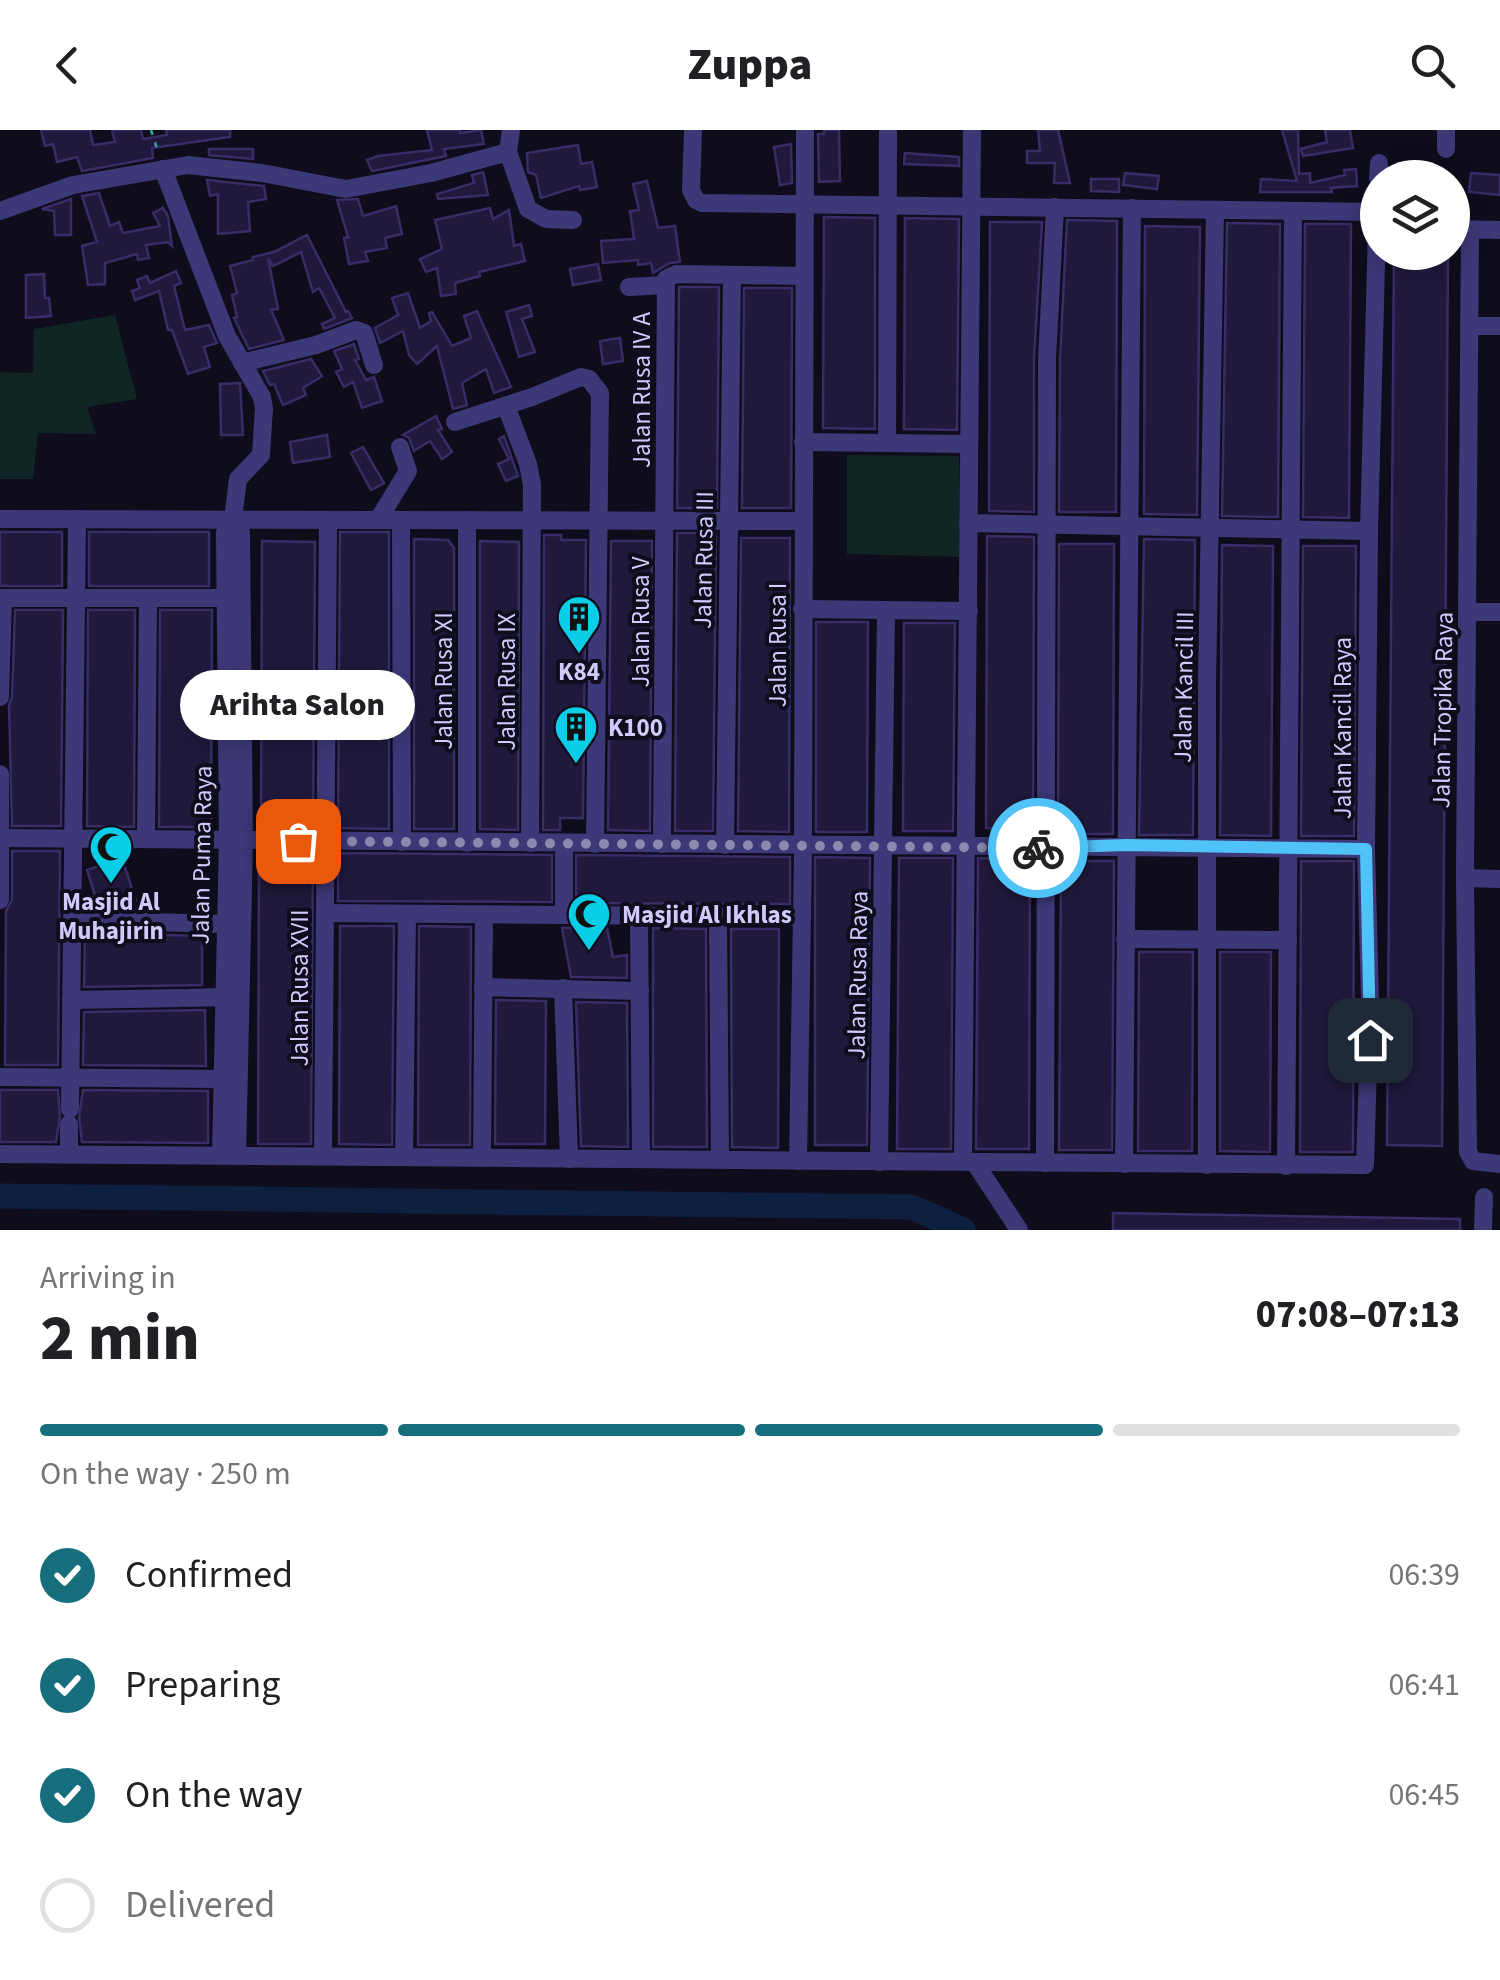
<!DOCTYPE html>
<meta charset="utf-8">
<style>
body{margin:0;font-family:"Source Sans 3",sans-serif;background:#f2f2f2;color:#202124;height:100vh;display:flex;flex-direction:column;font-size:38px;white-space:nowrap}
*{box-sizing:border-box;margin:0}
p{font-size:32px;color:#757577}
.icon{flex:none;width:55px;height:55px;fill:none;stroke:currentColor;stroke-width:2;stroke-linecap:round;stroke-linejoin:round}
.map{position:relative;height:1100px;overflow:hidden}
.sheet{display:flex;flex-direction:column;background:#fff;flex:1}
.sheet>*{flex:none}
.controls{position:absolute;left:1360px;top:30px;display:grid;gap:20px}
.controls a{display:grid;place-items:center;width:110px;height:110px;border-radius:50%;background:#fff;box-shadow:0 5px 25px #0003;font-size:50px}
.pin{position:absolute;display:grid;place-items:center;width:85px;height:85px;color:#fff;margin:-42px;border-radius:20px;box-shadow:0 5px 15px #0006}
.courier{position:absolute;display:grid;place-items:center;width:100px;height:100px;margin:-50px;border:8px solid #4fc3f7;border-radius:50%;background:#fff;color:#222;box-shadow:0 2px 12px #0007}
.bubble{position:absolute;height:70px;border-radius:35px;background:#fff;box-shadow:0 5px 25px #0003;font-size:32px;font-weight:800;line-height:70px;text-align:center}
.head em{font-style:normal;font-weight:800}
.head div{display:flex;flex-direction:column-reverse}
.head{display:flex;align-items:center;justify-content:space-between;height:170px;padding:0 40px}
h1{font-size:65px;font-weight:800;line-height:75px}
.bar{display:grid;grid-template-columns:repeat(4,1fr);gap:15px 10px;align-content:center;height:120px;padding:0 40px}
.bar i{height:12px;border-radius:8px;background:#e0e0e0}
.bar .current{background:#166e7c}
.bar p{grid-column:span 4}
ol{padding:0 40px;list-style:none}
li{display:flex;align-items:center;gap:30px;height:110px}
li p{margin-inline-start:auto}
li .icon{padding:10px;border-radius:50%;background:#166e7c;color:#fff;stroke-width:4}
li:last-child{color:#757577}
li i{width:55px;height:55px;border:5px solid #e0e0e0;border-radius:50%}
header{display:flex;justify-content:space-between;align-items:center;height:130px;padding:0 40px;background:#fff;font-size:45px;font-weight:800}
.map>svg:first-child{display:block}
.green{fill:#102625}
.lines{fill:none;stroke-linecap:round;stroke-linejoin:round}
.river{stroke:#0d203f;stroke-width:25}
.building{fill:#21193c;stroke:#392c67;stroke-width:2.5}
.path{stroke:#32a8a4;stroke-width:2.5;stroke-dasharray:5 8;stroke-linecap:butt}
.minor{stroke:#3d3979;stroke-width:18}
.done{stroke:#8c88ae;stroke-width:10;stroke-dasharray:0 18}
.route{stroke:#4fc3f7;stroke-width:12}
.labels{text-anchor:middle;stroke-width:8;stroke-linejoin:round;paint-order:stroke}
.street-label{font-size:25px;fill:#d0cafd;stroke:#0f0c1c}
.poi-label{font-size:25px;font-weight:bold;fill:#d0cafd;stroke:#0f0c1c}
</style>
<header><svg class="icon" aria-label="back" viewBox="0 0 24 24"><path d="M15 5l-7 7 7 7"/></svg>Zuppa<svg class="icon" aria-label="search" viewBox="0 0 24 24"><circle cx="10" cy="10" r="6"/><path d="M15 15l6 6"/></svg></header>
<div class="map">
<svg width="1500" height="1100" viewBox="0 0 1500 1100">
<rect width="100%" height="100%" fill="#0f0c1c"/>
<g class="green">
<path d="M115 185 137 269 87 277 96 304 38 303 33 349H0V242L33 243 34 199Z"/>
<path d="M847 325 959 326 963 427 847 424Z"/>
</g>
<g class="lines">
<path class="river" d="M0 1066 912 1077 963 1100"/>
</g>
<g class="building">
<path d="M41 0H90L93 15 115 12 112 0H141L143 9 167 5 166 0H230V7L152 18 153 28 82 41 77 27 57 32 53 14 45 16Z"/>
<path d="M427 0H460V3L481 0 484 14 444 19 446 26 372 41 367 30 378 26 432 20Z"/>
<path d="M824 0H839L840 51 819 52 818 4H824Z"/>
<path d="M1038 0H1058L1070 53H1054L1055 33H1027V21H1040Z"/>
<path d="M1282 0H1298L1299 44 1310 43V53L1345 45 1344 40 1356 39 1357 56 1331 58 1332 62H1260L1261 49 1297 51Z"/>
<path d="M1325 0H1350L1353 18 1303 26 1301 19 1327 12Z"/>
<path d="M791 14 792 53 780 55 774 17Z"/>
<path d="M578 15 581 34 592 32 597 57 580 60 579 56 541 68 536 45 528 42 527 23Z"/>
<path d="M209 19H253V29L209 25Z"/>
<path d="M905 23 959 27V36L904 34Z"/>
<path d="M483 42 488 65 438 69 437 64 474 53 472 45Z"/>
<path d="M1125 43 1159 46 1157 59 1123 55Z"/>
<path d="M1471 43 1500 45V65L1469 62Z"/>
<path d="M1091 49H1119V62L1091 61Z"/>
<path d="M207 50 264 56 266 69 248 72 250 101 218 104V64L210 66Z"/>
<path d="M647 51 658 98 675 96 680 132 670 133 653 143 651 133 638 135V130L603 133 601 111 634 109 630 81 639 80 633 54Z"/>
<path d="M99 63 110 96 119 92 123 103 160 96 153 83 163 78 168 86 172 116 168 112 146 115 149 128 138 130 137 124 105 133V154L88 155 82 116 97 112 82 66Z"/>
<path d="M71 69V105H55L54 81 42 79Z"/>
<path d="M358 69 363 86 396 76 402 104 385 108 387 118 365 122 368 131 349 134 344 108 348 107 337 70Z"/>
<path d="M490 78 493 89 509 80 514 116 521 114 525 131 479 142 480 146 455 153 456 164 441 166 437 138 426 142 420 129 442 119 435 90Z"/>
<path d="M824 87 875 88V299L823 298Z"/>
<path d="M905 88 959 89 957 300 904 299Z"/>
<path d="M1067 90 1117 91 1116 382H1059L1060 229Z"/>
<path d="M990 92H1042L1034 229V382L989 381Z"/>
<path d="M1227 93 1280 94 1278 387 1222 386Z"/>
<path d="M1305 94H1351L1349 388 1303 387Z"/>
<path d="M1145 96 1200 97 1197 385 1144 384Z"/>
<path d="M307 105 346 182 348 181 352 188 324 199 322 194 335 188 319 158 313 162 301 122 273 136 268 128 278 179 271 180 284 210 249 219 234 188 237 187 232 165 237 163 230 136 253 130V127L274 122Z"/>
<path d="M1394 122H1448L1442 1016 1387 1015Z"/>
<path d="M598 134 601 150 573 155 570 139Z"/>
<path d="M176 141 181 153 174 156 185 200 209 195 217 213 204 217 210 237 188 244 172 200H168L159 161 135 170 132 161 140 158 137 150 147 146 150 153Z"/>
<path d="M44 144 45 168H49L51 186 26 188V145Z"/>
<path d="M679 157H719L717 378H677Z"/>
<path d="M744 158H792L791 378H742Z"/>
<path d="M408 163 420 198 431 191 429 183 432 182 452 216 471 208 464 186 477 181 511 257 494 263 486 239 462 253 467 275 453 279 437 216 417 234 409 225 403 201 380 213 375 198 398 185 392 168Z"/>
<path d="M529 175 532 186 522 189 535 222 519 227 506 182Z"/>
<path d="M620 208 623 231 603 234 600 211Z"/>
<path d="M354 214 359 229 355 230 366 250 374 247 382 271 362 278 353 252 344 257 336 242 342 239 334 221Z"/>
<path d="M311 229 322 246 303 258 306 265 283 275 274 254 270 255 263 241Z"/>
<path d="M240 253 243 305H221L220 254Z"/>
<path d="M436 286 442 299 438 300 452 322 442 329 430 311 414 321 409 308 403 305Z"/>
<path d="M327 305 330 327 293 333 290 312Z"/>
<path d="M504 306 518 346 506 351 498 334 509 329 499 309Z"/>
<path d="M363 317 384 353 371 360 351 323Z"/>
<rect x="0" y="402" width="62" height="54"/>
<rect x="89" y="402" width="120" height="54"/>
<path d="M340 402H389V699L338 698Z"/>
<path d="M677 403H716L713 701H675Z"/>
<path d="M544 405H561V410H586L583 688H560V700H543Z"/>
<path d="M987 406 1034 407 1033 699 986 698Z"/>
<path d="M741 408H790L789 702 738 701Z"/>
<path d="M414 409 448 410 454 418V699H414Z"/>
<path d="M1144 409 1195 410 1193 705H1139Z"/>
<path d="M262 411 315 412 313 698H261Z"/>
<path d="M480 411 519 412 518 700 480 699Z"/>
<path d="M611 411H652L650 701 608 700Z"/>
<path d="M1059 414H1114L1113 704H1058Z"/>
<path d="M1222 415 1273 416 1271 706 1220 705Z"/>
<path d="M1303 416H1356L1354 706H1301Z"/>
<path d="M15 480H63L61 696H12L9 575 12 567Z"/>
<path d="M88 480H135L134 697 87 696Z"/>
<path d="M160 480H212L211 697H159Z"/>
<path d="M816 492H868L867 702H816Z"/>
<path d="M904 493H955L953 701H903Z"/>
<path d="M12 721H60L58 935H5L6 781 12 770Z"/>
<path d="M259 723H313L311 1014H258Z"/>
<path d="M338 723 552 725V772L338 771Z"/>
<path d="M576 725 790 727V774L576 773Z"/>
<path d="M815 727 870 728 867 1015H815Z"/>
<path d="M122 728 136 771 111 779 99 778 87 740Z"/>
<path d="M899 728H953L951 1019H897Z"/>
<path d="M978 728 1030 729 1029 1019H976Z"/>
<path d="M1061 731H1114L1112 1020H1059Z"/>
<path d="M1301 731H1354L1353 1022H1300Z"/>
<path d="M340 796H394L392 1015 339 1014Z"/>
<path d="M419 796 471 797 470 1015H418Z"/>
<path d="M562 798H607L613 827 627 825V848L571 847Z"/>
<path d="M653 798 706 799 707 1017H653Z"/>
<path d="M731 799H779L778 1018 732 1017Z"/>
<path d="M85 803 202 806V855L84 857Z"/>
<path d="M1139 822H1193L1192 1021H1138Z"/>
<path d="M1220 822H1271L1270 1022 1220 1021Z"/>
<path d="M496 870 546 871 545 1014H495Z"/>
<path d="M576 872 627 873 628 1017 581 1016Z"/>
<path d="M205 880 206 936 83 935 84 882Z"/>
<path d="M0 960H58L60 986 56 1012H0Z"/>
<path d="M83 960 208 961V1013L82 1012 79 987Z"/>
<path d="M1113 1083 1460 1089V1100H1113Z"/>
</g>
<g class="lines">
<path class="path" d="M151 0 158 22"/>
<g class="minor">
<path d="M693 0 691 60 696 70 702 73 1376 82"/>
<path d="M1446 0V19"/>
<path d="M508 22 528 79 546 89 573 90"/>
<path d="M163 39 227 206 262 267 264 278 261 325 238 349 233 389 225 403 228 709 221 1025"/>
<path d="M1378 48 1379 33"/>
<path d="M0 81 73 55 188 35 262 43 346 59 431 43 508 22 511 0"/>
<path d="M1452 99 1500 100"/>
<path d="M1470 100 1465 748 1468 1022 1473 1031 1500 1034"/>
<path d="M629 157 666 155"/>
<path d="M1469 196H1500"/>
<path d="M242 233 316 215 356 200 364 203 374 235"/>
<path d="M506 276 528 334 532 355 530 713"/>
<path d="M455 292 532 267 581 247 589 249 600 263 595 714"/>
<path d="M803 312 969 314"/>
<path d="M887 313 888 0"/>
<path d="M0 389 803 391"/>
<path d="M233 389 241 403 244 711 237 1026"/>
<path d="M378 390 408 341 400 317"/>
<path d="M401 390 402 712"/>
<path d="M467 390V713"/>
<path d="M968 393 1369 401"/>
<path d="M0 468H226"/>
<path d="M802 479 969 481"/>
<path d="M1468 482H1500"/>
<path d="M0 567 3 468"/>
<path d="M0 644V770"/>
<path d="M146 707 148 468"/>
<path d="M0 708 1366 719"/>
<path d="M662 714 666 149 676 144 804 146"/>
<path d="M725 715 732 146"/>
<path d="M1465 748 1500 749"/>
<path d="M325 783 802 787"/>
<path d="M564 785V713"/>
<path d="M639 786 641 1029"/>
<path d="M718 787 720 1030"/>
<path d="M72 790 226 794"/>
<path d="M1125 809 1288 810"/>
<path d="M483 857 640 861"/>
<path d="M563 858 569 1029"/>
<path d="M187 868 225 867"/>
<path d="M71 870 182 868"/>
<path d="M0 947 223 949"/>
<path d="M70 979 77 389"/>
<path d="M69 994V1024"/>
<path d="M0 1024 1365 1035 1370 871 1366 719 1369 401 1378 60"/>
<path d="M323 1026 328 390"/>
<path d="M404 1027 407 784"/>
<path d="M482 1028 484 785"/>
<path d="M798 1031 803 724 805 0"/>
<path d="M879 1032 886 480"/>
<path d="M963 1032 972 0"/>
<path d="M975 1033 1019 1100"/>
<path d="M1045 1033 1047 229 1055 77"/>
<path d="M1124 1034 1132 78"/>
<path d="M1207 1035V554L1215 80"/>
<path d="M1286 1036 1293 81"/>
<path d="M1483 1100 1484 1067"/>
</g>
</g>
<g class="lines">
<path class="done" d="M298 711 1038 718"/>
<path class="route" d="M1038 718 1126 715 1366 719 1370 910"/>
</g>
<defs>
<g id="building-pin" transform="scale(2.25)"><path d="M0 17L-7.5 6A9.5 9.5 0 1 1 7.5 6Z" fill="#0acde8" stroke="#0f0c1c"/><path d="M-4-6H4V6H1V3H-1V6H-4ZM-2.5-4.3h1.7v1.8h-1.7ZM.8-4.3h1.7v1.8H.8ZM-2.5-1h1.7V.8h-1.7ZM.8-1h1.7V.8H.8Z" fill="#111"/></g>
<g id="mosque-pin" transform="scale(2.25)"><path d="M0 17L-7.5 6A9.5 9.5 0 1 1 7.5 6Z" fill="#0acde8" stroke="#0f0c1c"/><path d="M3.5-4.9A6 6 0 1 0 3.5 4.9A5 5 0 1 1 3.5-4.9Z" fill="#111"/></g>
</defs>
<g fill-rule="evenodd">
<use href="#building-pin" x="579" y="487"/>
<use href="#building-pin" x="576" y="597"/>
<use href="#mosque-pin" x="111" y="717"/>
<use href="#mosque-pin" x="589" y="784"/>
</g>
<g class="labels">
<g class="street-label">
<text transform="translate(641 260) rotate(-90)" y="9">Jalan Rusa IV A</text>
<text transform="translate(703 430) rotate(-89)" y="9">Jalan Rusa III</text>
<text transform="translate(640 492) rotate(-90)" y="9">Jalan Rusa V</text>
<text transform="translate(777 515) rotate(-90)" y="9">Jalan Rusa I</text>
<text transform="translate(443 551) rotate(-90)" y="9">Jalan Rusa XI</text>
<text transform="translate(506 552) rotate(-90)" y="9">Jalan Rusa IX</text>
<text transform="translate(1183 557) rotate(-89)" y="9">Jalan Kancil III</text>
<text transform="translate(1442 580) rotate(-89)" y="9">Jalan Tropika Raya</text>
<text transform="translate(1342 598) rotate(-90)" y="9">Jalan Kancil Raya</text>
<text transform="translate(201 725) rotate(-89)" y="9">Jalan Puma Raya</text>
<text transform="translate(857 845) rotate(-89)" y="9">Jalan Rusa Raya</text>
<text transform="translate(299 858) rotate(-90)" y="9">Jalan Rusa XVII</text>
</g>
<g class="poi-label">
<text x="579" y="550">K84</text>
<text x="608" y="606" text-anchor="start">K100</text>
<text x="111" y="780">Masjid Al<tspan x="111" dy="29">Muhajirin</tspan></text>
<text x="622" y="793" text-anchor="start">Masjid Al Ikhlas</text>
</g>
</g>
</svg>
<div class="controls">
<a><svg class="icon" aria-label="layers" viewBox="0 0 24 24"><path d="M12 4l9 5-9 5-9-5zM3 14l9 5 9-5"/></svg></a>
</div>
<div class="pin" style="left:298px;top:711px;background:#ea580c"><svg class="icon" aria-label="bag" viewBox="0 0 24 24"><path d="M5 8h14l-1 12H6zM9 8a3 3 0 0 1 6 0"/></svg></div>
<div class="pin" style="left:1370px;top:910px;background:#1f2937"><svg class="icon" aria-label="home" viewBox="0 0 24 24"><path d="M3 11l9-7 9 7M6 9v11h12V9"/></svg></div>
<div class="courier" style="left:1038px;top:718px"><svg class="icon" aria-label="bike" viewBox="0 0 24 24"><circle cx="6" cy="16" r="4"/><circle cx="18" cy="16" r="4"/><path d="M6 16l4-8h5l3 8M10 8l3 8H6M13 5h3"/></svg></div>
<div class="bubble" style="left:180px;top:540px;width:235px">Arihta Salon</div>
</div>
<section class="sheet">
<div class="head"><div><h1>2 min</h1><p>Arriving in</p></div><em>07:08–07:13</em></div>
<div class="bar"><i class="current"></i><i class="current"></i><i class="current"></i><i></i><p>On the way · 250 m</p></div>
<ol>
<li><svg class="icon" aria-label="check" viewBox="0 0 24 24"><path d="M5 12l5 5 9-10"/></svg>Confirmed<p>06:39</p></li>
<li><svg class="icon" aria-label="check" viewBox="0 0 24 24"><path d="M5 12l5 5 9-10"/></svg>Preparing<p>06:41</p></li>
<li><svg class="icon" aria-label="check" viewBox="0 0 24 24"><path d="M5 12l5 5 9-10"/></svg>On the way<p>06:45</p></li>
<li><i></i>Delivered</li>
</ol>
</section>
